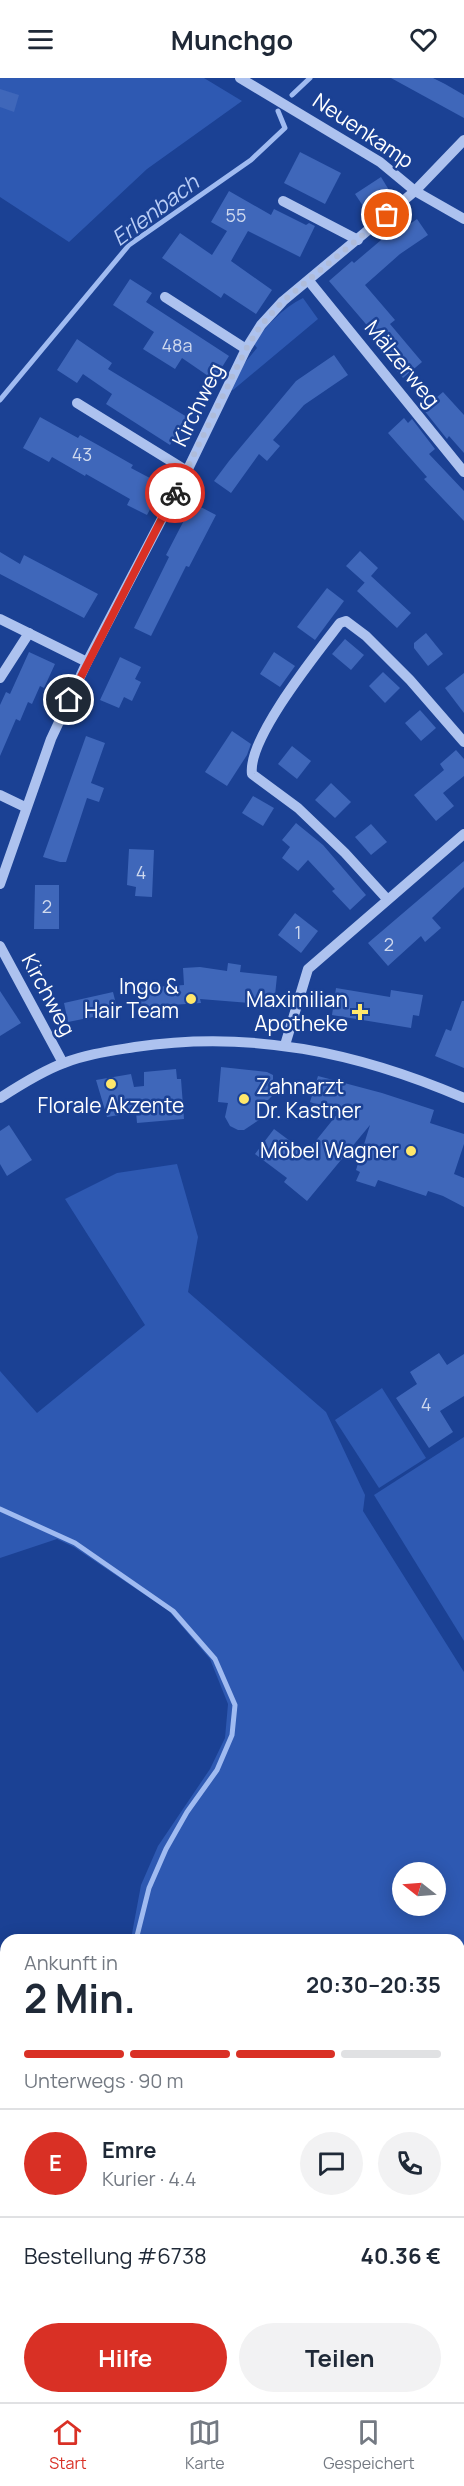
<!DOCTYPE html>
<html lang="de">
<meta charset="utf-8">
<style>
body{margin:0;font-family:Manrope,sans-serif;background:#f2f2f3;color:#1f2937;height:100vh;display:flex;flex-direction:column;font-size:22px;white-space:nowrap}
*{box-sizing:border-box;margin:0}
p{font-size:20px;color:#747a83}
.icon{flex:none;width:33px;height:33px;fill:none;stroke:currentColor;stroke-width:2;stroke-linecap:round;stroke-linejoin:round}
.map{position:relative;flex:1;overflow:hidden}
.side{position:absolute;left:0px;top:1856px;width:465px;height:470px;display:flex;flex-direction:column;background:#fff;border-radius:18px 18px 0 0;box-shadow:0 3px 15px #0003}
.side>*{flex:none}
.needle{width:39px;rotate:287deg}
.tools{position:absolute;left:392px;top:1784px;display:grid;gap:12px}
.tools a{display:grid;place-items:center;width:54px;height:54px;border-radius:50%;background:#fff;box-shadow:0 3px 15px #0003;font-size:30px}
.pin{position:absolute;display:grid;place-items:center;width:51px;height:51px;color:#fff;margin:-26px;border:3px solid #fff;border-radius:50%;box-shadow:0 2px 6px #0007}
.courier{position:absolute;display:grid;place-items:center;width:60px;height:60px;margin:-30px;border:4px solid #d93025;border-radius:50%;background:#fff;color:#222;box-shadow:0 2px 8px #0007}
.overview em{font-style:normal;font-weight:700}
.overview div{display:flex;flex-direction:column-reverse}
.overview{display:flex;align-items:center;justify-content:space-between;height:102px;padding:0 24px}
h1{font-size:39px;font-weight:700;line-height:45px}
.bar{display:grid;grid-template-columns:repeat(4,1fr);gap:9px 6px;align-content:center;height:72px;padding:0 24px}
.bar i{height:8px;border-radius:4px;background:#e0e1e3}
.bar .on{background:#d93025}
.bar p{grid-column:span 4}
.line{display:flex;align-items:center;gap:15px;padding:0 24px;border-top:2px solid #e0e1e3}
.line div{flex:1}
.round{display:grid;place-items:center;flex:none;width:63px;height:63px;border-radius:32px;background:#f2f2f3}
.action{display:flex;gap:12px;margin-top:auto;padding:12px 24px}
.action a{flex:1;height:69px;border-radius:36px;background:#d93025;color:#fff;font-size:24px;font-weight:700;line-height:69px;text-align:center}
.action a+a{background:#f2f2f3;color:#1f2937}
header{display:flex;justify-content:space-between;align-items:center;height:78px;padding:0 24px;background:#fff;font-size:27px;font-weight:700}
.menu{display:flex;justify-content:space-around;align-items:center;height:84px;border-top:2px solid #e0e1e3;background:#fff;font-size:16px;color:#747a83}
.menu a{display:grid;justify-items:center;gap:3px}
.menu .on{color:#d93025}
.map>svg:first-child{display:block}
.green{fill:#2e59b2;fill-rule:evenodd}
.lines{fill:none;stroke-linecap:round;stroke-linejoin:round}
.stream{stroke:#a0bbf1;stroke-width:5}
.building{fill:#3f67ba}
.minor{stroke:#adc2ef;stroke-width:10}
.done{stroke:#afbcda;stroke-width:6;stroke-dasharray:0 10.8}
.route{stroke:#d93025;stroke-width:8}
.poi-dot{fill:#ffe76b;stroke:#1b4194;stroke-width:2}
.labels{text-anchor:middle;stroke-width:5;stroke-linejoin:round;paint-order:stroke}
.number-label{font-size:18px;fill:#cfd9ee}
.street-label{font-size:21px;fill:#fff;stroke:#1b4194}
.poi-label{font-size:21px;fill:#fff;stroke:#1b4194;text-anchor:end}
.water-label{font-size:22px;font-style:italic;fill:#b9cdf6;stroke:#1b4194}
</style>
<header><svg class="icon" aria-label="menu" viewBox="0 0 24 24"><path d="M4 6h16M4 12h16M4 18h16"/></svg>Munchgo<svg class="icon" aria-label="heart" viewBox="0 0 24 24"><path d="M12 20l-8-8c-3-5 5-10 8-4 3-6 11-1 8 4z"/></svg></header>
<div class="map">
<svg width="464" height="2324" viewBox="0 0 464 2324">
<rect width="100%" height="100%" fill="#1b4194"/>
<g class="green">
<path d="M0 0H204L242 23 147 91 69 164 0 119Z"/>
<path d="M303 220 318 241 233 312 229 311 242 288 257 270 254 266C266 247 283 230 303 220Z"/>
<path d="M177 1086 198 1159 188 1214 326 1334 365 1417 363 1433 464 1594V2324H227L225 2319H459V1862L131 1861 141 1807 158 1768 210 1691 225 1660 228 1626 210 1581 169 1533 74 1469 57 1461 0 1480V1293L37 1335 145 1247 65 1121 117 1095ZM402 1794H435V1827H402Z"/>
<path d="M382 1310 426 1380 379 1410 335 1342Z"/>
<path d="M464 1359V1563L374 1417Z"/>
</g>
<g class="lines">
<g class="stream">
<path d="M292 17 310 0"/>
<path d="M0 322 129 167 251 82 285 50 278 33"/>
<path d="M0 1431 75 1465 173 1533 215 1581 235 1627 232 1657 217 1692 187 1734 166 1771 149 1810 136 1862"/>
<path d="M245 2319 247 2324"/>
</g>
</g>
<g class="building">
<path d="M391 0H433L445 6 464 17V40Z"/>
<path d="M0 11 19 17 14 34 0 29Z"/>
<path d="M300 74 341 95 325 126 284 105Z"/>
<path d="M381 99 392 117 367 134 355 116Z"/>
<path d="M229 113 271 137 274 131 306 147 309 145 315 148 300 179 248 153 231 183 272 212 256 236 224 215 221 220 162 180 180 155 212 177 227 153 211 144Z"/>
<path d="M417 141 428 157 400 176 365 207 395 242 390 246 422 284 403 300 378 271 383 266 329 203 352 183 354 185 387 157 390 160Z"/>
<path d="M130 201 152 215 146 224 229 278 214 302 182 280 175 291 143 271 154 254 113 227Z"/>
<path d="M77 261 112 285 108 291 187 339 170 367 106 326 112 316 83 296 77 305 57 292Z"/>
<path d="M334 277 348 297 304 327 273 362 280 368 267 383 259 376 231 415 214 403 229 383 296 303Z"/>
<path d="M443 314 464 337V375L449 358 447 361 423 331Z"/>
<path d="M40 339 78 360 80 357 98 367 133 387 131 390 163 407 147 437 127 427 130 421 86 396 85 398 52 379 49 384 23 370Z"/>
<path d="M404 340 408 345 412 341 435 371 429 376 464 413V443L424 401 427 399 388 355Z"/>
<path d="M193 425 216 437 189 489 186 488 151 558 134 550 169 479 166 477Z"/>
<path d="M360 473 378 490 371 498 411 535 397 550 357 513 368 501 365 505 346 488Z"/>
<path d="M0 474 20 486 24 477 98 516 84 540 0 496Z"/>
<path d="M327 510 344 523 315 562 297 549Z"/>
<path d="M426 555 443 576 428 588 414 570V565Z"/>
<path d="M345 561 364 577 351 592 332 576Z"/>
<path d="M29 574 55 586 44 610 40 608 32 626 28 624 20 643 16 641 0 678V627L6 614 10 616Z"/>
<path d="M274 574 295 588 280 609 260 596Z"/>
<path d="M120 579 141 589 135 601 141 604 132 623 124 619 119 630 100 622Z"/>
<path d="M383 594 400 610 385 625 369 608Z"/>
<path d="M464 595V635L445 610Z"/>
<path d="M420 632 436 650 421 663 405 645Z"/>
<path d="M232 653 251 666 247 677 227 708 205 694Z"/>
<path d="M86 658 105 665 91 705 104 710 99 724 87 720 66 784H60L43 779Z"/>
<path d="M292 668 311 683 297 701 278 686Z"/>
<path d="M456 672 464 681V698L443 715 454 728 436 743 414 717 444 692 440 686Z"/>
<path d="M331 705 351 724 335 740 315 722Z"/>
<path d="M253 718 274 730 263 748 242 735Z"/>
<path d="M296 745 323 767 366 817 350 832 332 813 335 811 308 782 298 793 282 780 290 769 282 762Z"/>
<path d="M371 746 387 764 371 777 355 759Z"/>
<path d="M129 771 154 772 152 819 135 818 136 809 127 807Z"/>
<path d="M464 783V809L432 840 441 850 425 864 421 858 388 888 368 865Z"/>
<path d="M35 807H59V851H34Z"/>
<path d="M295 835 318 853 301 875 278 857Z"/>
<path d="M228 885 241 887 240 894 277 898 274 927 200 921 201 925 141 929 140 910 184 907 183 890 200 889 227 893Z"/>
<path d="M336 910 390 919 391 912 423 917 419 938 413 937 411 950 332 937Z"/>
<path d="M0 913 21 945 0 958Z"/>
<path d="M113 914 118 934 68 944 64 925Z"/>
<path d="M462 923H464V990L435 978 446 951 451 953Z"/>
<path d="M221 989 267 994 273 997V1017L268 1022 262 1023 259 1042 244 1052H238L230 1048 225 1039 228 1025 218 1024Z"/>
<path d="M176 991 177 1001H181L184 1041 137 1045 136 1034 107 1039 96 1002 131 996 134 1009 144 1008V994Z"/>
<path d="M318 998 382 1015 434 1032 430 1045 464 1056V1066L454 1096 464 1100V1129L443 1118 428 1113 426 1118 378 1102 375 1109 356 1103 360 1094 356 1092 370 1047 307 1123 284 1104 287 1100 255 1076 274 1051 306 1075 339 1034 310 1024Z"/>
<path d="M9 1047 32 1082 7 1098 0 1086V1053Z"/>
<path d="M439 1275 447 1287 464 1276V1318L440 1333 453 1354 429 1370 396 1320 417 1306 410 1294Z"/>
</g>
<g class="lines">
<g class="minor">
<path d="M240 0 380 84 415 113 464 141"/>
<path d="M283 123 358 162"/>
<path d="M309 203 464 394"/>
<path d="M165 219 246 271"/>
<path d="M77 325 187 393"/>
<path d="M0 541 87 584"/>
<path d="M0 600 29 555"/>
<path d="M0 717 25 729"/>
<path d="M0 806 51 661 87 584 187 393 246 271 261 247 283 223 415 113 464 62"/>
<path d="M387 821 345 775 298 730 252 696C247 661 317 575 340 545L346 543 366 558 410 602 464 664"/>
<path d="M0 868 63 985"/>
<path d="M285 967 308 891 464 756"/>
<path d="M0 1020C20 1007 42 993 64 985 87 976 111 973 135 969 251 952 357 974 464 1020"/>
</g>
</g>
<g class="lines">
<path class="done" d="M175 415 246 271 261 247 283 223 387 137"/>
<path class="route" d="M69 622 175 415"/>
</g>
<g class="poi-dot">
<circle cx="191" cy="921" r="6"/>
<path d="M357 925h6v6h6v6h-6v6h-6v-6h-6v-6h6z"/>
<circle cx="111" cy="1006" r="6"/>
<circle cx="244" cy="1021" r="6"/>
<circle cx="411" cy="1073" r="6"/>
</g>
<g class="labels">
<g class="number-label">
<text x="236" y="144">55</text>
<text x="177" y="274">48a</text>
<text x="82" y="383">43</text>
<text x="141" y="801">4</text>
<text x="47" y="835">2</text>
<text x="298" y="861">1</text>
<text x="389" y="873">2</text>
<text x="426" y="1333">4</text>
</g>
<g class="street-label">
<text transform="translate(363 53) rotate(34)" y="7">Neuenkamp</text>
<text transform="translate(402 286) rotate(51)" y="7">Mälzerweg</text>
<text transform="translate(198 327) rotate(-64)" y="7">Kirchweg</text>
<text transform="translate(48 917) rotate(62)" y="7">Kirchweg</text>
</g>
<g class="poi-label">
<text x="179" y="916">Ingo &amp;<tspan x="179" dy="24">Hair Team</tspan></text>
<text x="348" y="929">Maximilian<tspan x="348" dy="24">Apotheke</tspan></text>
<text x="256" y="1016" text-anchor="start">Zahnarzt<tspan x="256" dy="24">Dr. Kastner</tspan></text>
<text x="111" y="1035" text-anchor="middle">Florale Akzente</text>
<text x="399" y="1080">Möbel Wagner</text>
</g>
<g class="water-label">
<text transform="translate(155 132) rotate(-37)" y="8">Erlenbach</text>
</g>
</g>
</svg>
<div class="tools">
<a><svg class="needle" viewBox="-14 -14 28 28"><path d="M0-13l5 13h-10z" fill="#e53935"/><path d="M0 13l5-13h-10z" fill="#747a83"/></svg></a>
</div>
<div class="pin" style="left:387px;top:137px;background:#ea580c"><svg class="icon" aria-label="bag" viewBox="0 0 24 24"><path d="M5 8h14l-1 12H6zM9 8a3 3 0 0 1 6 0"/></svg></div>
<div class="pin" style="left:69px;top:622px;background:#1f2937"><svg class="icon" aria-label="home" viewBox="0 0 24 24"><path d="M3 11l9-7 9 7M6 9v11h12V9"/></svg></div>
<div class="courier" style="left:175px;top:415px"><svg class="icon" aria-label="bike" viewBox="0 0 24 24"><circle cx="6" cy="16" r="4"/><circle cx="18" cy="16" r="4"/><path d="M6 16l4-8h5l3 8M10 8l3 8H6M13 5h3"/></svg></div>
<section class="side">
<div class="overview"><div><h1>2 Min.</h1><p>Ankunft in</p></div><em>20:30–20:35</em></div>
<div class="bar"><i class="on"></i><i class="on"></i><i class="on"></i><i></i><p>Unterwegs · 90 m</p></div>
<div class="line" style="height:108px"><b class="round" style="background:#d93025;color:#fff">E</b><div><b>Emre</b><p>Kurier · 4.4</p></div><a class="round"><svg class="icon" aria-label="chat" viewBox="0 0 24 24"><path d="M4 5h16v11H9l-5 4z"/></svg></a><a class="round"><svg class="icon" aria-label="phone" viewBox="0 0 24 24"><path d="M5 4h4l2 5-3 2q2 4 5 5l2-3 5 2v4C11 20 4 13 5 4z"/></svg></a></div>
<div class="line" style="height:78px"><div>Bestellung #6738</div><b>40.36 €</b></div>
<div class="action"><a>Hilfe</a><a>Teilen</a></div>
</section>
</div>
<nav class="menu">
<a class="on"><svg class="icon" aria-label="home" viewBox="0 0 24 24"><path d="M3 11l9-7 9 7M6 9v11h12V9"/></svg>Start</a>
<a><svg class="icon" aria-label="map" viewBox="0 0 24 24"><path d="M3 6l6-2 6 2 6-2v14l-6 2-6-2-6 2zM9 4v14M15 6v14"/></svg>Karte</a>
<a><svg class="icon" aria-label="saved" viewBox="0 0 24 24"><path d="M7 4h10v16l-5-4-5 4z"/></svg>Gespeichert</a>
</nav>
